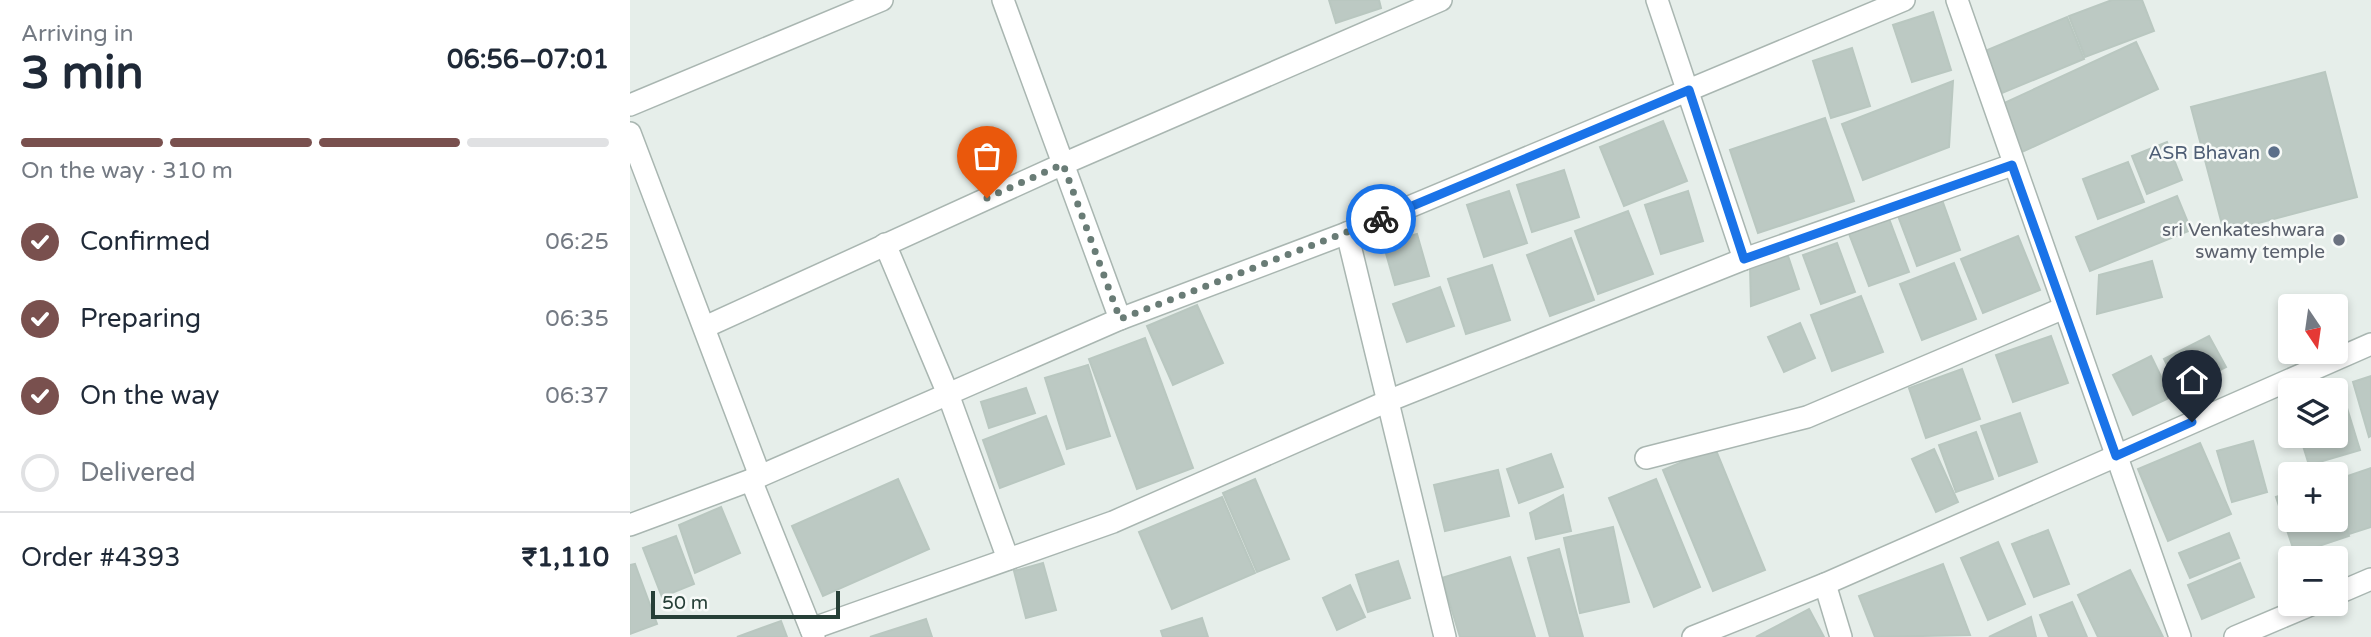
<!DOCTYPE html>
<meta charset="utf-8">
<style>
body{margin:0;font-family:"Varela Round",sans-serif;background:#f2f2f3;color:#1f2937;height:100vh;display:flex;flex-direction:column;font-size:26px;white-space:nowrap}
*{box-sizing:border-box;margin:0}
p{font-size:23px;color:#747a83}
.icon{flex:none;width:38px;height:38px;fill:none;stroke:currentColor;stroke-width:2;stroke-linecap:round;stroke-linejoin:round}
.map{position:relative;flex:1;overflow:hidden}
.details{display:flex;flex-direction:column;background:#fff;width:630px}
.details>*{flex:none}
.needle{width:46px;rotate:167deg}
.tools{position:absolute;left:1648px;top:294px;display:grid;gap:14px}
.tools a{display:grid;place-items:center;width:70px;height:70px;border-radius:7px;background:#fff;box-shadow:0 4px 10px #0003;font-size:35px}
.scale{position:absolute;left:21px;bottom:18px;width:189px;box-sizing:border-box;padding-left:7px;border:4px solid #263f37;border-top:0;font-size:19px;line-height:24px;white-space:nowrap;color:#263f37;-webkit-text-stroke:5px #f7faf8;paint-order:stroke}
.pin{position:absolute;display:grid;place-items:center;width:60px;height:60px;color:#fff;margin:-72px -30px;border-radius:50% 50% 50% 0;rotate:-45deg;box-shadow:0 0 7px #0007}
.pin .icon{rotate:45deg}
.courier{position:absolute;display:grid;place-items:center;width:70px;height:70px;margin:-35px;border:5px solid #1a73e8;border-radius:50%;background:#fff;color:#222;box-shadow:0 2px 9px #0007}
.headline em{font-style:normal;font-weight:700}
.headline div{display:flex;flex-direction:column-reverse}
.headline{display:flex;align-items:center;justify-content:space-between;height:119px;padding:0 21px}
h1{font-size:46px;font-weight:700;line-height:52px}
.bar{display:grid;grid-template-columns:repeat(4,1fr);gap:10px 7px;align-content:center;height:84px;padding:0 21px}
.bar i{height:9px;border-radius:5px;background:#e0e1e3}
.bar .active{background:#79504e}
.bar p{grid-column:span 4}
.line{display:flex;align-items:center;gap:18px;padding:0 21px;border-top:2px solid #e0e1e3}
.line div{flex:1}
ol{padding:0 21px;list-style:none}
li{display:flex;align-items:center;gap:21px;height:77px}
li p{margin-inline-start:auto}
li .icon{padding:7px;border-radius:50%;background:#79504e;color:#fff;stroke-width:4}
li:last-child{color:#747a83}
li i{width:38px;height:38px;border:4px solid #e0e1e3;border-radius:50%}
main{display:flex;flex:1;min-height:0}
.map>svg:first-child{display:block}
.building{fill:#bcc9c3;stroke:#b9c7c0;stroke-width:2}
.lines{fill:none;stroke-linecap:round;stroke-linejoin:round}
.minor-casing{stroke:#a9b6b1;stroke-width:24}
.minor{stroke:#fff;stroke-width:21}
.done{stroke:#697c76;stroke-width:7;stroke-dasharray:0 12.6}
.route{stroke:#1a73e8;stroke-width:9}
.service-dot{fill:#5c6f8a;stroke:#f7faf8;stroke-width:2.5}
.worship-dot{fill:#6b7280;stroke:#f7faf8;stroke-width:2.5}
.labels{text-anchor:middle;stroke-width:5;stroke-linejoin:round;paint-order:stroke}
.service-label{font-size:19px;fill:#4e5e75;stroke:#f7faf8;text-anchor:end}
.worship-label{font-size:19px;fill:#5b616d;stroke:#f7faf8;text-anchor:end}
</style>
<main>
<section class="details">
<div class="headline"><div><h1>3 min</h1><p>Arriving in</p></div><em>06:56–07:01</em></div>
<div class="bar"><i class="active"></i><i class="active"></i><i class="active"></i><i></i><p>On the way · 310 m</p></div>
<ol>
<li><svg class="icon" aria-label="check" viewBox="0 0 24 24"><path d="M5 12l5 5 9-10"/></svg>Confirmed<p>06:25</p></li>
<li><svg class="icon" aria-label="check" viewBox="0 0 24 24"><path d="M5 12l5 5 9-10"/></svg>Preparing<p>06:35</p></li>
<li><svg class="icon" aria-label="check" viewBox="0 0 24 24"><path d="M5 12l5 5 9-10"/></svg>On the way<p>06:37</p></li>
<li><i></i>Delivered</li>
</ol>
<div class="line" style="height:91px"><div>Order #4393</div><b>₹1,110</b></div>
</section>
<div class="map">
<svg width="1741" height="637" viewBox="0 0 1741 637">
<rect width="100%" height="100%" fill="#e6eeea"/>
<g class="building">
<path d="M699 0H749L751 8 706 23Z"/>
<path d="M1482 0H1512L1524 31 1455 57 1439 16Z"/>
<path d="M1303 12 1321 70 1282 82 1263 25Z"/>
<path d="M1437 17 1454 59 1372 93 1355 51Z"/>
<path d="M1506 42 1528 89 1392 152 1370 105Z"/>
<path d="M1222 48 1240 106 1201 118 1183 61Z"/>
<path d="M1695 72 1727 197 1594 232 1561 107Z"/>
<path d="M1323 81 1319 147 1233 180 1212 124Z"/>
<path d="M1195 118 1224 201 1128 233 1100 150Z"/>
<path d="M1033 121 1057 181 994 206 970 147Z"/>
<path d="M1537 142 1552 180 1517 194 1502 156Z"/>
<path d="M1498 162 1514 202 1468 219 1453 179Z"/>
<path d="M934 170 949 217 902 232 887 185Z"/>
<path d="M879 191 897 243 854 257 837 205Z"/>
<path d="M1058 191 1073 241 1031 254 1015 205Z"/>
<path d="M1547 196 1561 230 1460 271 1446 237Z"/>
<path d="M1311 197 1330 250 1287 266 1267 213Z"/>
<path d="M998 211 1023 274 968 294 945 231Z"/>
<path d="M1258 216 1279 272 1239 286 1218 231Z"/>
<path d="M787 234 799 276 765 285 753 243Z"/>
<path d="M1388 236 1410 290 1353 313 1331 259Z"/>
<path d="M941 238 964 300 920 316 897 255Z"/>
<path d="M1207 243 1225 292 1191 304 1173 255Z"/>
<path d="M1157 253 1169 289 1121 306 1120 266Z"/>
<path d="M1522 261 1532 297 1467 314 1469 275Z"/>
<path d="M1324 263 1346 319 1292 340 1270 284Z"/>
<path d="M862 265 880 320 836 334 818 279Z"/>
<path d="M810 287 824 326 777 342 763 304Z"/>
<path d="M1231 296 1253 352 1202 371 1181 315Z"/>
<path d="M567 305 593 363 543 385 517 326Z"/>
<path d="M1170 323 1185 358 1154 372 1138 337Z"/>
<path d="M1421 336 1438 383 1383 402 1366 355Z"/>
<path d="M1579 336 1596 367 1550 390 1534 359Z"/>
<path d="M515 338 563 468 507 489 459 359Z"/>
<path d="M1521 356 1541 397 1503 415 1483 375Z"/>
<path d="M458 365 480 436 437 449 415 378Z"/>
<path d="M1332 369 1350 419 1296 438 1279 388Z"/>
<path d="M1741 376V436L1739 437 1723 382Z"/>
<path d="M1709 382 1730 450 1679 465 1670 436H1706V390H1682Z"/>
<path d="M396 388 405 413 359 428 351 402Z"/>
<path d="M1390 413 1407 462 1369 476 1351 426Z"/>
<path d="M416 416 434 464 370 488 353 440Z"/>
<path d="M1346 432 1363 479 1326 492 1309 445Z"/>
<path d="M1623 441 1637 492 1602 502 1587 451Z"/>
<path d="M1570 443 1601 514 1538 541 1508 469Z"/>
<path d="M1085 448 1135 570 1083 591 1033 470Z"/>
<path d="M1304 449 1328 502 1306 512 1282 459Z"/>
<path d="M921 454 933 487 889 503 877 469Z"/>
<path d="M1741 468V527L1719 534 1706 497V480Z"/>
<path d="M868 470 879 516 815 531 804 485Z"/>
<path d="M268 479 299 549 193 596 162 526Z"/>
<path d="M625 479 659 559 627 572 593 493Z"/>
<path d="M1026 479 1070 587 1024 607 979 498Z"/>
<path d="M1661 492V520H1706V501L1719 536 1665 554 1646 497Z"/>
<path d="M933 495 941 531 906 539 900 513Z"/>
<path d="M592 497 625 573 542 609 509 532Z"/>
<path d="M91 507 110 553 65 573 49 525Z"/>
<path d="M983 527 999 602 950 613 934 538Z"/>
<path d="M1418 530 1439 584 1404 597 1382 544Z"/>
<path d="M1599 533 1609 558 1560 578 1549 553Z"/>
<path d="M46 536 64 584 32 597 13 548Z"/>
<path d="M1368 542 1395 604 1358 620 1331 558Z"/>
<path d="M929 549 953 637H920L898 558Z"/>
<path d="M880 557 905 637H830L812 578Z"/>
<path d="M768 561 780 598 738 612 726 575Z"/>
<path d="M413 563 426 610 396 618 384 571Z"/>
<path d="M1610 563 1624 597 1572 619 1558 585Z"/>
<path d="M5 564 27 624 0 634V565Z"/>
<path d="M1313 564 1340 635 1245 637 1229 596Z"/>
<path d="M1500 570 1533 637H1468L1448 595Z"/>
<path d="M720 585 735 617 707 630 693 598Z"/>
<path d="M1442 602 1457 637H1419L1410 615Z"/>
<path d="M1179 609 1194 637H1126Z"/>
<path d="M1401 617 1406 637H1359Z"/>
<path d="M572 618 578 637H533L531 631Z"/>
<path d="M296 619 302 637H240Z"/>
<path d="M151 621 157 637H107Z"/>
</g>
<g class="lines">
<g class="minor-casing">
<g id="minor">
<path d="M373 0 490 319"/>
<path d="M1027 0 1114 259"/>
<path d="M1327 0 1550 637"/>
<path d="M0 105 252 0"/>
<path d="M0 133 130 476"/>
<path d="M717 233 815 637"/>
<path d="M255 244 318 394 378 559"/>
<path d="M75 327 433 164 811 0"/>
<path d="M1016 458 1177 417 1434 308"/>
<path d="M121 480 184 637"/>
<path d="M0 525 121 480 490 319 717 233 1274 0"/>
<path d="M1195 584 1211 637"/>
<path d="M1706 594 1741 579"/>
<path d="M181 629 483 522 758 401 1114 259 1382 165"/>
<path d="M1063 637 1195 584 1741 344"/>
<path d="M1605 637 1683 604"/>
</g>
</g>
<use href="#minor" class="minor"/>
</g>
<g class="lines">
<path class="done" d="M357 198 433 164 490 319 751 219"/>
<path class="route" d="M751 219 1059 90 1114 259 1382 165 1486 456 1562 422"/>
</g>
<circle class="service-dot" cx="1644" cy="152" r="7"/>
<circle class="worship-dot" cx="1709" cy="240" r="7"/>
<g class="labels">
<g class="service-label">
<text x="1630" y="159">ASR Bhavan</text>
</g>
<g class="worship-label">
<text x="1695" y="236">sri Venkateshwara<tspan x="1695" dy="22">swamy temple</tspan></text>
</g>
</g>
</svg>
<div class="tools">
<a><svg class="needle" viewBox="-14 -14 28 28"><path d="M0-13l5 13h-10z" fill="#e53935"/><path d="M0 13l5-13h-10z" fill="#747a83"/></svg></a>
<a><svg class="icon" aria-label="layers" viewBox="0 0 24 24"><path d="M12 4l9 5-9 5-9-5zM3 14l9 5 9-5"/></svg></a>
<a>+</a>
<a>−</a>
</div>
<div class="scale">50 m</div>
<div class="pin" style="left:357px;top:198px;background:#ea580c"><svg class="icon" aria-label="bag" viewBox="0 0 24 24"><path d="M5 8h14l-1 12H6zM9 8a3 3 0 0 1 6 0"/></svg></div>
<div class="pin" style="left:1562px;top:422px;background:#1f2937"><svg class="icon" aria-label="home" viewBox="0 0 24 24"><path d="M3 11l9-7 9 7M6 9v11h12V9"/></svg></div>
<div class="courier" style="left:751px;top:219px"><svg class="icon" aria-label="bike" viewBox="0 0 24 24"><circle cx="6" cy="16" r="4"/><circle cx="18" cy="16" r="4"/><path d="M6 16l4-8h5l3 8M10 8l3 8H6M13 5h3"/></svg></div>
</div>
</main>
